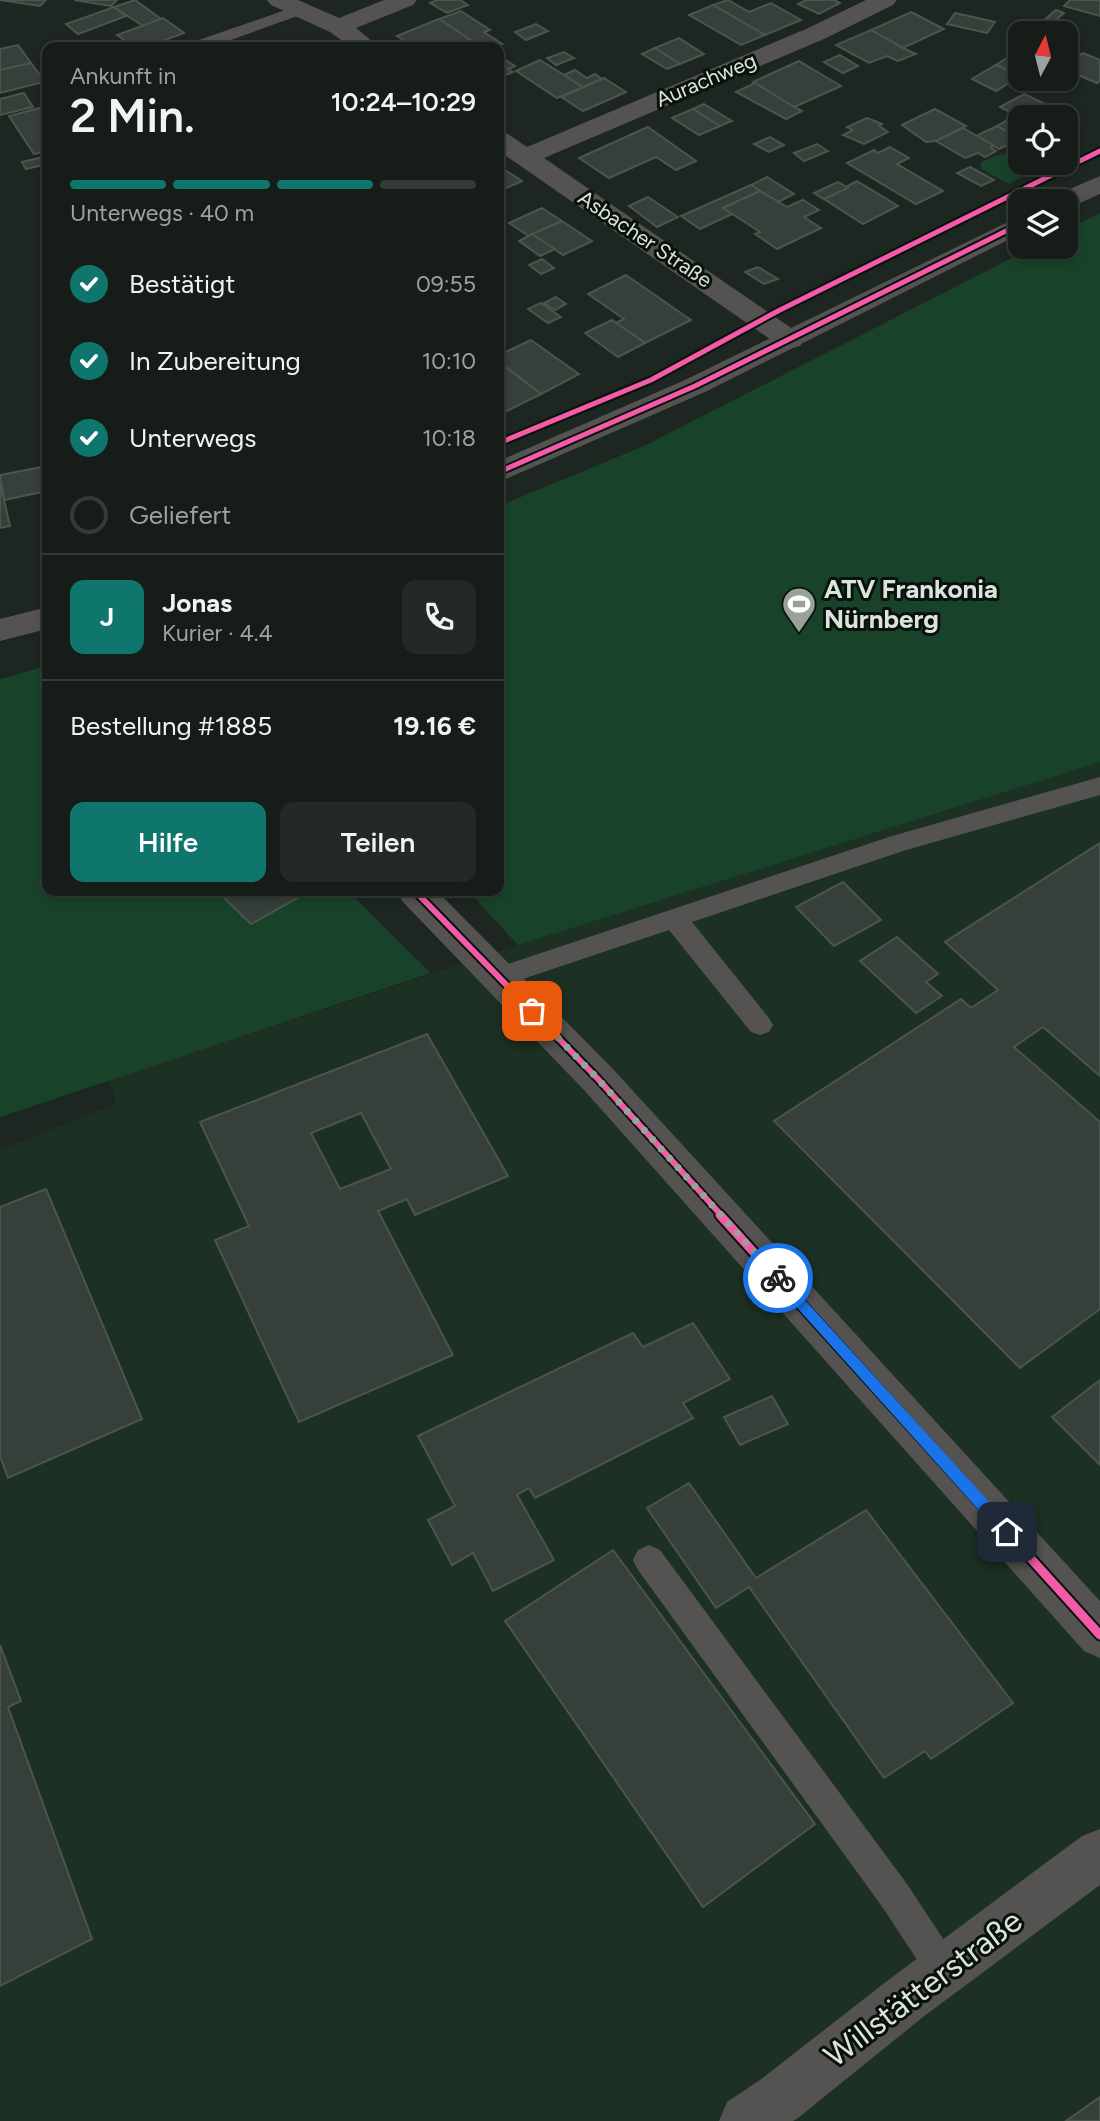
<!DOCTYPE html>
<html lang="de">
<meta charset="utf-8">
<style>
body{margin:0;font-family:Figtree,sans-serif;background:#232925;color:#f1f3f6;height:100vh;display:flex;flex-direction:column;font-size:26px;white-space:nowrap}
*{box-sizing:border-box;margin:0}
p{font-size:23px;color:#9ea1a2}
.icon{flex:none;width:38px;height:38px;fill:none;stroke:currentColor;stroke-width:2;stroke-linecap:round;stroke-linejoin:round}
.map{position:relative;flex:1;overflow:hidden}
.drawer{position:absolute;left:42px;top:42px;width:462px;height:854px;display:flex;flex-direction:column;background:#161c18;border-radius:14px;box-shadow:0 4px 10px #0003,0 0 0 2px #353a37}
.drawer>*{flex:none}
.needle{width:46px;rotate:7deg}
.fabs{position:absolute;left:1008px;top:21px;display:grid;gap:14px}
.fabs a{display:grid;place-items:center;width:70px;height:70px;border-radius:14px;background:#161c18;box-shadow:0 4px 10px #0003,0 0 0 2px #353a37;font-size:35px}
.pin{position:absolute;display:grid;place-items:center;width:60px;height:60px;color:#fff;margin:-30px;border-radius:14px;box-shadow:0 4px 10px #0006}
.courier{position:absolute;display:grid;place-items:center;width:70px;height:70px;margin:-35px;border:5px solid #1a73e8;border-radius:50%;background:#fff;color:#222;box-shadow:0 2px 9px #0007}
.head em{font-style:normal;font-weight:600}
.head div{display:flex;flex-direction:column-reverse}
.head{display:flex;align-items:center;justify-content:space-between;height:119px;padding:0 28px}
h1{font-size:46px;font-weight:600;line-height:52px}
.bar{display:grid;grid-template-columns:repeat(4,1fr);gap:10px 7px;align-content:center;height:84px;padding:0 28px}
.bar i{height:9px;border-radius:5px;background:#353a37}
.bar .current{background:#0f766e}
.bar p{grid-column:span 4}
.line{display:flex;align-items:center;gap:18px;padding:0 28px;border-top:2px solid #353a37}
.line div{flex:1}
.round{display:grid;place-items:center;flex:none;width:74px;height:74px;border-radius:14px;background:#232925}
ol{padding:0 28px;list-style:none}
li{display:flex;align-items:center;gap:21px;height:77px}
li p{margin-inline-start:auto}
li .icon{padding:7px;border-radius:50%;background:#0f766e;color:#fff;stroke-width:4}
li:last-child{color:#9ea1a2}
li i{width:38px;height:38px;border:4px solid #353a37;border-radius:50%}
.button{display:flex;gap:14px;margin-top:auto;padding:14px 28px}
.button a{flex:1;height:80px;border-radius:14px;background:#0f766e;color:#fff;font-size:28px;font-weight:600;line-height:80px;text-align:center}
.button a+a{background:#232925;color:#f1f3f6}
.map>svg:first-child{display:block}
.built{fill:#1c3123}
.green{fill:#18432a}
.building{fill:#373f3a;stroke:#4c544e;stroke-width:2;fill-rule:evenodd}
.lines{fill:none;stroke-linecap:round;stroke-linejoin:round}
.service{fill:#545352;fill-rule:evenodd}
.minor{fill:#545352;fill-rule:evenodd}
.tertiary{fill:#545352;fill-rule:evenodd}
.cycleway-far2-casing{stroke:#09110b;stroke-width:9}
.cycleway-far1-casing{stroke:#09110b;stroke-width:10}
.cycleway-casing{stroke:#09110b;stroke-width:13}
.cycleway-far2{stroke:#f35aa7;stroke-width:5}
.cycleway-far1{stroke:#f35aa7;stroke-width:6}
.cycleway{stroke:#f35aa7;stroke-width:9}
.route{fill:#1a73e8}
.done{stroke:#98a29a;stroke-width:7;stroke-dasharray:0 12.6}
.labels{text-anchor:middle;stroke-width:6;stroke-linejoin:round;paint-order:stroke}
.far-street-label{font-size:21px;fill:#dae4dc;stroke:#09110b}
.poi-label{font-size:26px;font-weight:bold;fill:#dae4dc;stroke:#09110b;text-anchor:start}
.near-street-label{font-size:32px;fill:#dae4dc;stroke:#09110b}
</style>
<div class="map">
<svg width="1100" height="2121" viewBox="0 0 1100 2121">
<rect width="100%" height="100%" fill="#1d2620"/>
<path class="built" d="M1100 762V2121H0V1150L116 1103 110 1080 518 945Z"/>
<g class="green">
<path d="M1013 153 1020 157V163H1032L1041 167 1009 184 981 169V162L998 155Z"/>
<path d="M1100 213V762L518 945 468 891H499V506L644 446 1033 247H1066V230Z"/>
<path d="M47 666V891H348L431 973 0 1117V679Z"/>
</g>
<g class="building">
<path d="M0 0H46L40 6Z"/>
<path d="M74 0H117L111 6Z"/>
<path d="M135 0 161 19 143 26 114 7Z"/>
<path d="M437 0H460L468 5 447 13 430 3Z"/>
<path d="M728 0 749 12 771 3 801 20 765 35 713 5Z"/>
<path d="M806 0H834L840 3 819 14 798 4Z"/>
<path d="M1070 0H1100V16L1064 6Z"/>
<path d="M713 5 765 35 741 45 689 15Z"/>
<path d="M114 7 126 16 78 34 66 24Z"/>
<path d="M1056 10 1064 13 1042 32 1034 29Z"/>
<path d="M461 11 490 30 484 32 502 44 481 47 439 19Z"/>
<path d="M911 12 944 29 903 48 871 30Z"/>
<path d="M955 13 995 22 987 33 947 24Z"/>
<path d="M163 18 184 33 146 47H134L117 35Z"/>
<path d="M439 19 481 47H455L451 45 445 47H414L397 36Z"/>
<path d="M536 24 548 31 526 40 515 32Z"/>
<path d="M871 30 903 48 916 54 898 61 887 56 869 63 836 45Z"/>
<path d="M679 38 704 54 680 64 655 48Z"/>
<path d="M18 45 31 63 0 70V49Z"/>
<path d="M655 48 680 64 667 69 642 54Z"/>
<path d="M564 52 574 58 556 65 547 58Z"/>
<path d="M1083 53 1100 60V81L1097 83 1066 70V66Z"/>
<path d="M840 55 858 66 843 73 824 62Z"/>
<path d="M1008 57 1020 61V75L996 65Z"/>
<path d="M502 58 515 66 508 69 513 72 499 78V59Z"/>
<path d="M540 60 564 75 583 87 557 98 516 71Z"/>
<path d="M799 61 841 86 794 107 753 82Z"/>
<path d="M31 63 39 74 46 73 47 81 0 93V70Z"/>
<path d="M996 65 1020 76 996 91 972 79Z"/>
<path d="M575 70 587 78 595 74 602 79 583 87 564 75Z"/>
<path d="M604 78 626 92 583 111 561 97Z"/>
<path d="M755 83 794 107 802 111 786 119 736 92Z"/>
<path d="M24 93 33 107 0 115V99Z"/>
<path d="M1024 94 1079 120 1066 128V117H1020L1000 107Z"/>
<path d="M704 104 732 121 720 126 693 109Z"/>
<path d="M47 106V151L34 154 9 116Z"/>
<path d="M693 109 720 126 699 135 672 118Z"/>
<path d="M935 109 966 126 936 141 926 142 902 125Z"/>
<path d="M1016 115 1020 117V139L997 126Z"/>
<path d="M867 118 882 124 879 126 888 132 864 144 843 135 853 130 847 127Z"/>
<path d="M997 126 1020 139 999 149 976 136Z"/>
<path d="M648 127 696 161 676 170 656 157 609 178 579 158Z"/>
<path d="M963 128 993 145 991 148 996 151 985 157 978 153 965 158 936 141Z"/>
<path d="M770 137 784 145 769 152 754 144Z"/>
<path d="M817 144 828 151 804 161 794 153Z"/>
<path d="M890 147 909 158 897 164 943 191 916 204 847 163 874 150 878 153Z"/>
<path d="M47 156V164L26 169 22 162Z"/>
<path d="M499 166 522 181 499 191Z"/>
<path d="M970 167 994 180 981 186 957 173Z"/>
<path d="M767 177 794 194 778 202 751 185Z"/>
<path d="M857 181 898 206 863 224 824 199Z"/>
<path d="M838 182 848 188 824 199 814 193Z"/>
<path d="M751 185 760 191 723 208 732 214 700 229 681 216Z"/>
<path d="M760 191 787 207 803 200 819 210 804 217 821 228 777 249 755 234 760 232 723 208Z"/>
<path d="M648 197 678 217 657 227 629 206Z"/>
<path d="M542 208 562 221 529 236 509 223Z"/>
<path d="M562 221 592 241 563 255 532 234Z"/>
<path d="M532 234 555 249 540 256 519 241Z"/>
<path d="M542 259 554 268 541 274 529 265Z"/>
<path d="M758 267 778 279 764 284 745 272Z"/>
<path d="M626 275 691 320 645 343 616 323 624 319 588 294Z"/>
<path d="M556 297 566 304 555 310 544 303Z"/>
<path d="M541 303 561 317 548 323 528 309Z"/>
<path d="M612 320 645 343 618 357 585 333Z"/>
<path d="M531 340 579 374 541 394 499 362V355Z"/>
<path d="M499 362 541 394 499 415Z"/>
<path d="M47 466V491L4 500 0 475Z"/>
<path d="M0 483 10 526 0 528Z"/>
<path d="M1100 843V1076L1043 1027 1014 1047 1100 1122V1309L1020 1368 774 1121 961 999 971 1008 998 990 945 942Z"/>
<path d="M843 882 881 920 834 946 796 907Z"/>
<path d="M217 891H310L251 924Z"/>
<path d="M897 937 938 974 926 982 942 996 916 1013 860 961Z"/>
<path d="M427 1034 508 1176 415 1215 407 1199 378 1211 453 1355 299 1422 215 1240 249 1226 200 1122ZM361 1113 391 1169 340 1189 311 1133Z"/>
<path d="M46 1189 142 1419 8 1478 0 1456V1207Z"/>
<path d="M693 1323 730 1379 683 1403 693 1418 535 1498 529 1488 517 1495 554 1560 493 1591 473 1553 452 1565 428 1520 455 1506 418 1436 633 1333 643 1347Z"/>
<path d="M1100 1380V1465L1052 1417Z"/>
<path d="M772 1396 788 1424 740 1445 724 1417Z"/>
<path d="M689 1483 756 1578 866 1510 1013 1703 931 1759 925 1751 884 1778 749 1587 716 1608 647 1508Z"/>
<path d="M613 1550 815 1824 703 1907 505 1621Z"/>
<path d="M0 1645 21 1701 8 1707 92 1939 0 1986Z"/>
<path d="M1100 2097V2121H1066Z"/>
</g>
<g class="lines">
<g class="service">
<path d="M300 5 306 7 308 10 306 13 211 47H188L190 43Z"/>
<path d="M1100 777V795L906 850 692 922 769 1018 773 1025 769 1032 760 1035 751 1032 669 930 499 987 490 984 486 977 490 970 892 836Z"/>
<path d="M649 1545 660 1550 907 1884 957 1960 962 1972 957 1984 945 1989 933 1984 883 1908 638 1570 633 1560 638 1550Z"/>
</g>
<g class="minor">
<path d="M267 0H298L339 18 384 0H417L413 5 356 28 379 47H351L330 32 271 5Z"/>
<path d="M866 0H897L893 5 824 39 544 158 800 334 804 340 800 346 790 349 780 346 499 151V131L508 134 527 147 806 29Z"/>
<path d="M397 891H437L612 1068 1100 1601V1658L1084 1651 584 1090 402 901Z"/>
<path d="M1100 1829V1885L923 2017 798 2118 793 2121H719L727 2102 760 2080 887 1981 1082 1836Z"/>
</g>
<g class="tertiary">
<path d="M1100 176V194L1066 209V201H1052L1056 195Z"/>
<path d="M1020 216V234L705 392 499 482V461L685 380Z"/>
<path d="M47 607V629L0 641V619Z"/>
</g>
<g class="cycleway-far2-casing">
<g id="cycleway-far2">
<path d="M499 443 651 380 778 311 1100 151"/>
<path d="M499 472 695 386 1020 224"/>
</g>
</g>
<g class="cycleway-far1-casing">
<path id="cycleway-far1" d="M415 891 598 1079 722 1216"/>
</g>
<g class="cycleway-casing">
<path id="cycleway" d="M720 1215 1100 1635"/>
</g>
<use href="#cycleway-far2" class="cycleway-far2"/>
<use href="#cycleway-far1" class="cycleway-far1"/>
<use href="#cycleway" class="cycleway"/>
</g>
<path class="route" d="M778 1273 782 1275 1012 1527V1536H1002L774 1282V1275Z"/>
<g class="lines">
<path class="done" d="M532 1011 598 1079 778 1278"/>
</g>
<defs>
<g id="stadium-pin" transform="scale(1.75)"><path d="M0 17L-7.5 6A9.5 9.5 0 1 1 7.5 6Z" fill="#98a29a" stroke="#09110b"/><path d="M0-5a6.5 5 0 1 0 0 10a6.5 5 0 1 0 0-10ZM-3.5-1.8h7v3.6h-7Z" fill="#fff"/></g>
</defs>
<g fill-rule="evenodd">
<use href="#stadium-pin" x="799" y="604"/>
</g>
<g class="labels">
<g class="far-street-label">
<text transform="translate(706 80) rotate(-23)" y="7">Aurachweg</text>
<text transform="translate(645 239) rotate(34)" y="7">Asbacher Straße</text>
</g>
<g class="poi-label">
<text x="824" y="598">ATV Frankonia<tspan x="824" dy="30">Nürnberg</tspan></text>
</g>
<g class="near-street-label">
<text transform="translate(923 1988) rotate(-37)" y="11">Willstätterstraße</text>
</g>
</g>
</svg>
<div class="fabs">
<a><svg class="needle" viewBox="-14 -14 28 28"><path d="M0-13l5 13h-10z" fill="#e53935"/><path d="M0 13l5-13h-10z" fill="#9ea1a2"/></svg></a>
<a><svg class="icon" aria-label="locate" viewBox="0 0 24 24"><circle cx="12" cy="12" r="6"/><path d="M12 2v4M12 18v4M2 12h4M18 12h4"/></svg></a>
<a><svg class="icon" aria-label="layers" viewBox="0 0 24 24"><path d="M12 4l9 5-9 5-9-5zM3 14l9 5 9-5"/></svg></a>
</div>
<div class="pin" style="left:532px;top:1011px;background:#ea580c"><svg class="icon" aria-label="bag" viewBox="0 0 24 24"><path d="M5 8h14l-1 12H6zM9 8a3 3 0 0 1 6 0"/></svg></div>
<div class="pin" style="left:1007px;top:1532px;background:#1f2937"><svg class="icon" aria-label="home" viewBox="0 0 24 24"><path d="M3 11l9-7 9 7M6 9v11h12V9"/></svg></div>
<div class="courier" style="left:778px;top:1278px"><svg class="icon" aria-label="bike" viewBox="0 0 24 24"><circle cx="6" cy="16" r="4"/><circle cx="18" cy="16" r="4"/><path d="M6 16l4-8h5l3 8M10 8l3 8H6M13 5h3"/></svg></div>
<section class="drawer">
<div class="head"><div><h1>2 Min.</h1><p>Ankunft in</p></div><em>10:24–10:29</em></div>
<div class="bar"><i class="current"></i><i class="current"></i><i class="current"></i><i></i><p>Unterwegs · 40 m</p></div>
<ol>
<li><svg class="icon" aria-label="check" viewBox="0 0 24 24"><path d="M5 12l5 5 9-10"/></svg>Bestätigt<p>09:55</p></li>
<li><svg class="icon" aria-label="check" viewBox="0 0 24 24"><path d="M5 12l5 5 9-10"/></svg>In Zubereitung<p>10:10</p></li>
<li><svg class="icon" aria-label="check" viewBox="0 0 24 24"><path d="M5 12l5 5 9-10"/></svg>Unterwegs<p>10:18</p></li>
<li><i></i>Geliefert</li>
</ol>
<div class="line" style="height:126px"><b class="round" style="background:#0f766e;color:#fff">J</b><div><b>Jonas</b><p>Kurier · 4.4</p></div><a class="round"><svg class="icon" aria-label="phone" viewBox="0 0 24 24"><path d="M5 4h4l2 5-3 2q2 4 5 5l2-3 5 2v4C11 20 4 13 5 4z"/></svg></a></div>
<div class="line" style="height:91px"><div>Bestellung #1885</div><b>19.16 €</b></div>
<div class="button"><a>Hilfe</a><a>Teilen</a></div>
</section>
</div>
